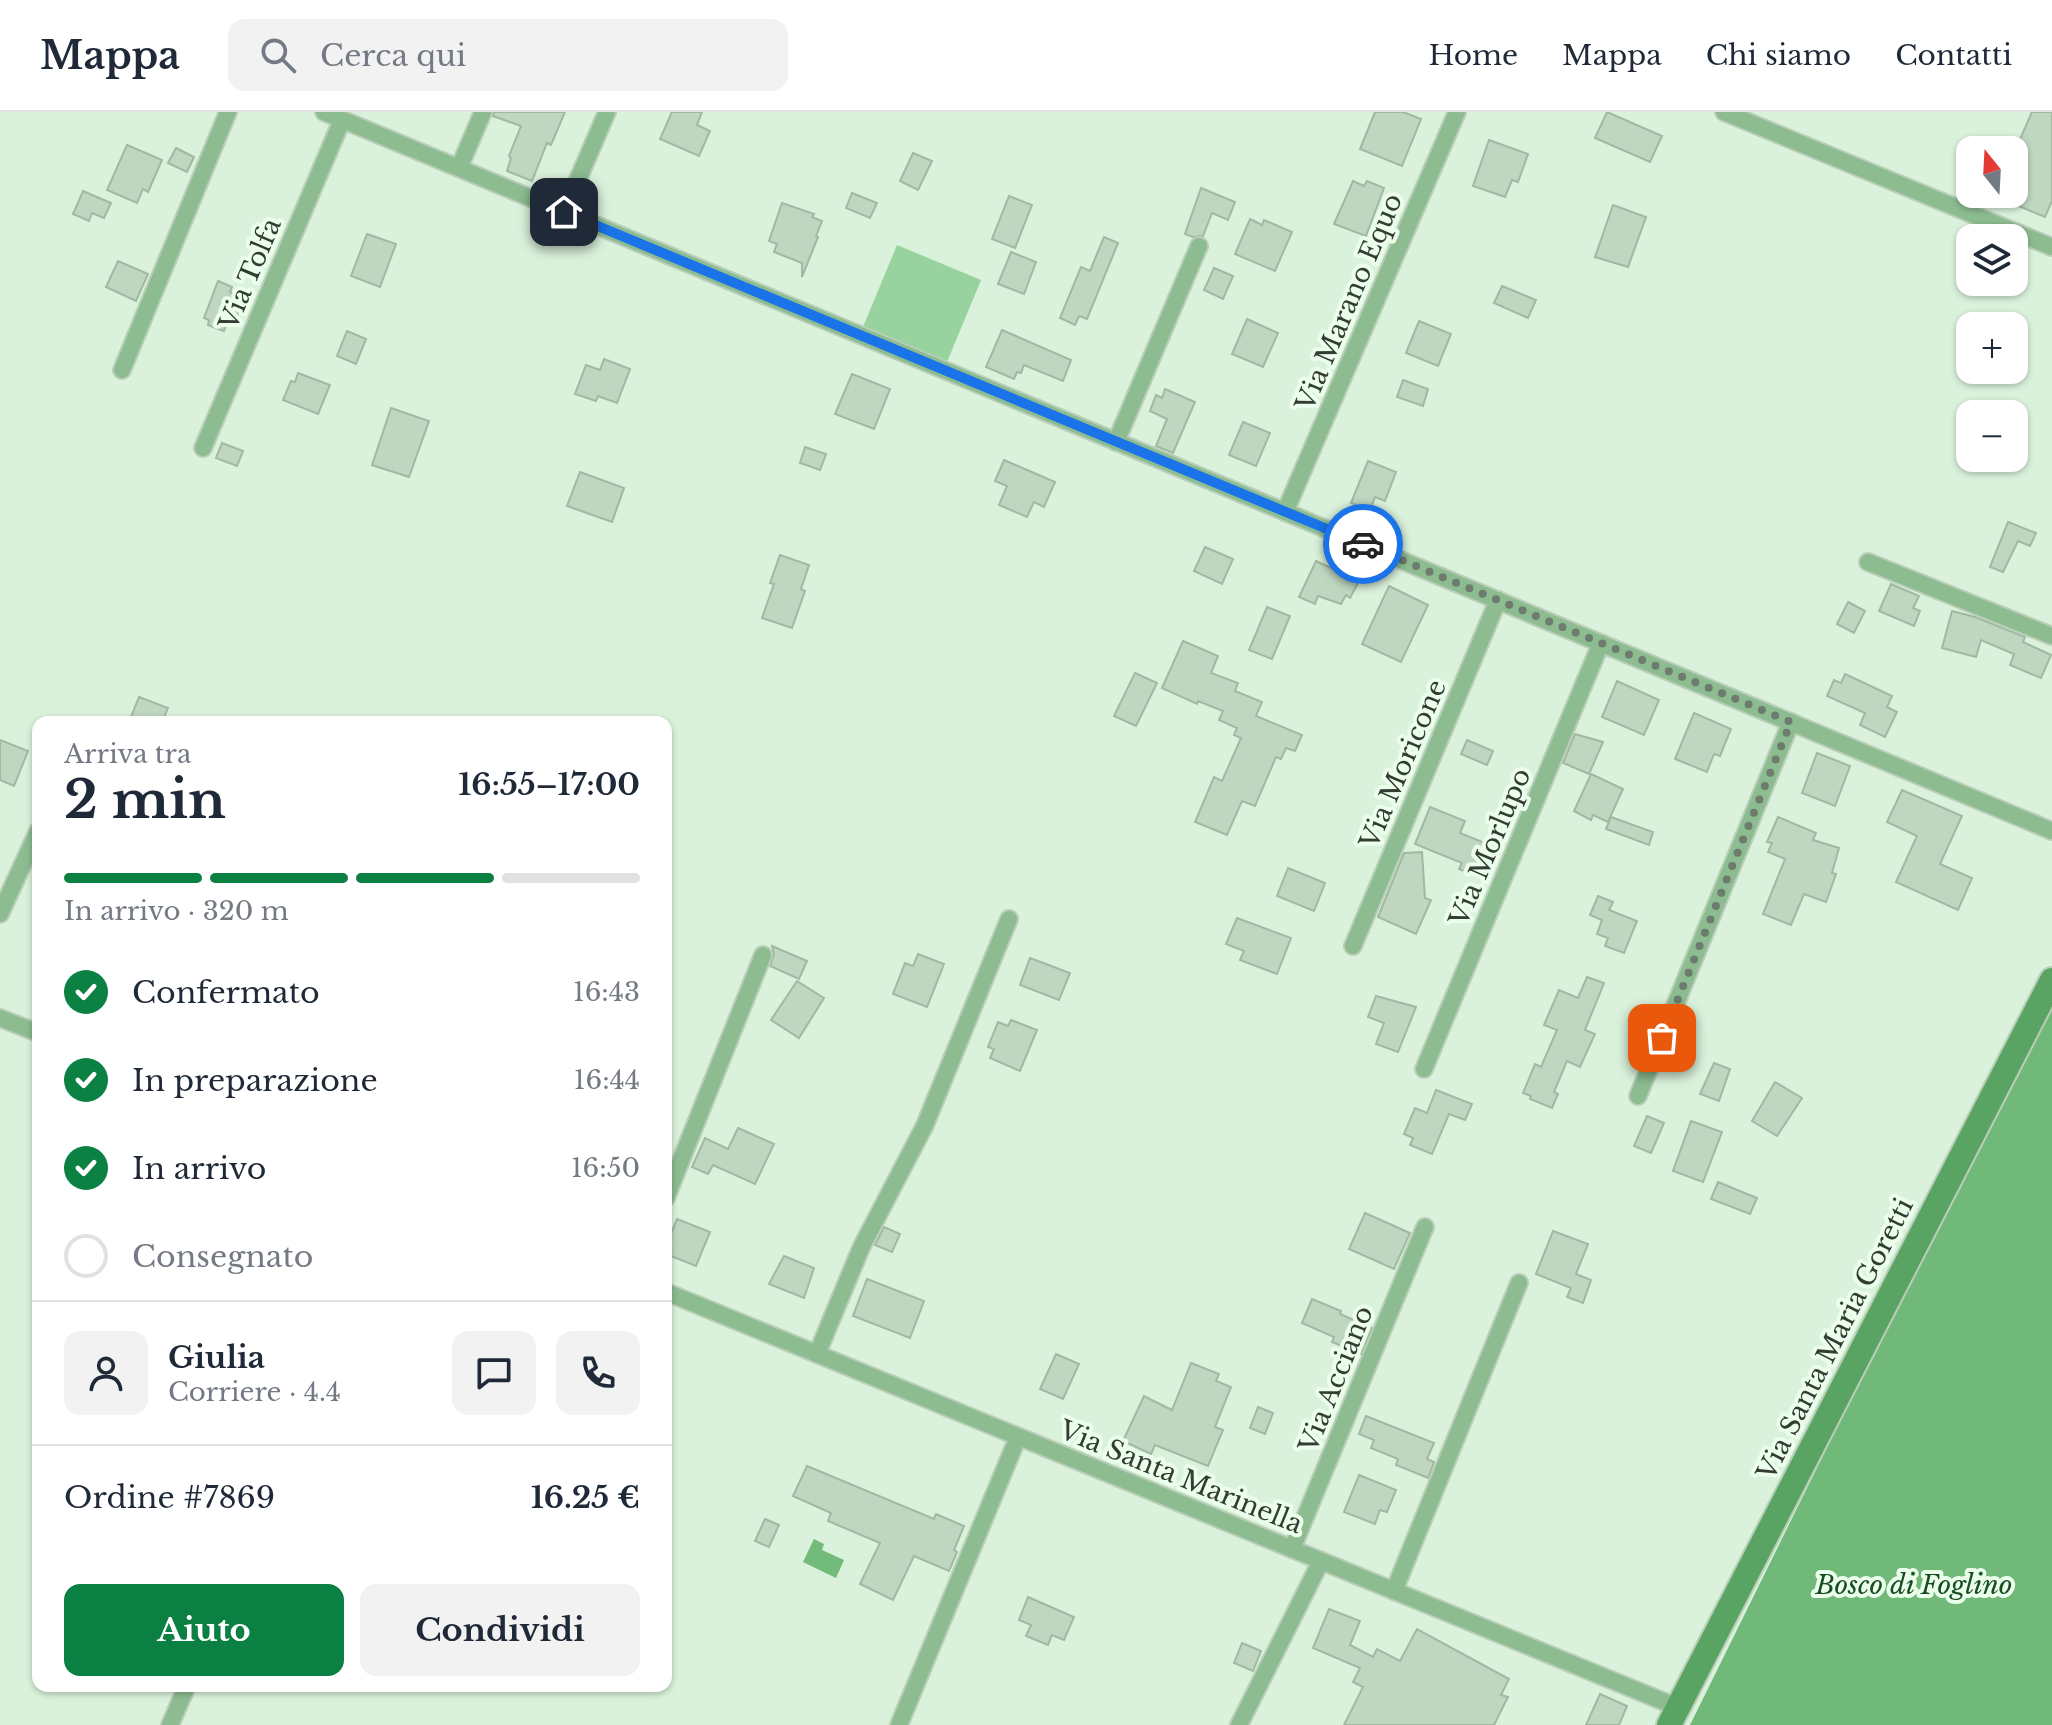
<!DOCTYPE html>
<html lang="it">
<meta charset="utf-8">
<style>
body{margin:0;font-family:"Libre Baskerville",serif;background:#f2f2f3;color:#1f2937;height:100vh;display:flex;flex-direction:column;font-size:30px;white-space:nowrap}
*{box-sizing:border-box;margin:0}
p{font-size:26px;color:#747a83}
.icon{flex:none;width:44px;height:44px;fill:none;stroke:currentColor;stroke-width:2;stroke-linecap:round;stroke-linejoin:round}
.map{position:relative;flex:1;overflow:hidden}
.side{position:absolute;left:32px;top:604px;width:640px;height:976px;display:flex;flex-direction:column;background:#fff;border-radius:16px;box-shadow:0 2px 6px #0004}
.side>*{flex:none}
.needle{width:52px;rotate:342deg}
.controls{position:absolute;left:1956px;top:24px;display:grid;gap:16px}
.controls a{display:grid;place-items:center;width:72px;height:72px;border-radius:16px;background:#fff;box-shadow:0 2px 6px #0004;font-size:40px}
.pin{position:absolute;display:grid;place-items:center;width:68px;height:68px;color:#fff;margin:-34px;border-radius:16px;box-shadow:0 4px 12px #0006}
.courier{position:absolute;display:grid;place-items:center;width:80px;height:80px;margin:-40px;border:6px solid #1a73e8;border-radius:50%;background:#fff;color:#222;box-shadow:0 2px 10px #0007}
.overview em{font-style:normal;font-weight:700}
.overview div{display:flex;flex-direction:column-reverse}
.overview{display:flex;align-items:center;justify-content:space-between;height:136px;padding:0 32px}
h1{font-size:52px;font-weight:700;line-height:60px}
.bar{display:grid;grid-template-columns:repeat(4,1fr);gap:12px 8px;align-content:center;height:96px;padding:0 32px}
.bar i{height:10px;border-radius:6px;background:#e0e1e3}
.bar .active{background:#0b8043}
.bar p{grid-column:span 4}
.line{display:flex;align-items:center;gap:20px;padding:0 32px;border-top:2px solid #e0e1e3}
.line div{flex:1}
.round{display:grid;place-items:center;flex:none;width:84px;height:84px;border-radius:16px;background:#f2f2f3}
ol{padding:0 32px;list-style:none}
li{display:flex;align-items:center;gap:24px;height:88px}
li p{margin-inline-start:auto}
li .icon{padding:8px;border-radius:50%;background:#0b8043;color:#fff;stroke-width:4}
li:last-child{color:#747a83}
li i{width:44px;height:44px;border:4px solid #e0e1e3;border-radius:50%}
.primary-button{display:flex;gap:16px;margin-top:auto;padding:16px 32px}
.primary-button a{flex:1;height:92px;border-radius:16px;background:#0b8043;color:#fff;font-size:32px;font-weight:700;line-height:92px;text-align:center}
.primary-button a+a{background:#f2f2f3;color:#1f2937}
header{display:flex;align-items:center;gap:48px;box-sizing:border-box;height:112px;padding:0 40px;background:#fff;border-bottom:2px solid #e0e1e3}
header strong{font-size:38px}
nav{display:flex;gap:44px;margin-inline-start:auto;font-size:28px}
.search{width:560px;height:72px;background:#f2f2f3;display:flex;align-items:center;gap:20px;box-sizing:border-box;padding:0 28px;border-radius:16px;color:#747a83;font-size:30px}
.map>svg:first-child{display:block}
.green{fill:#98d29e}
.forest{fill:#71b979}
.water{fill:#72bb7a}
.building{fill:#bfd7c0;stroke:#a1b8a3;stroke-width:2}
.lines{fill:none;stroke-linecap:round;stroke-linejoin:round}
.street-casing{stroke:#b9ceb9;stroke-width:20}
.secondary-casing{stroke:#b9ceb9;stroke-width:28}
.street{stroke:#8cbc90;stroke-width:16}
.secondary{stroke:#59a463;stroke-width:24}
.done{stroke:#6d7c6e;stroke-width:8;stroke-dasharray:0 14.4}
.route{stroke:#1a73e8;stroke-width:10}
.labels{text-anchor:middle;stroke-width:8;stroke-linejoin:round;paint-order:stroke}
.street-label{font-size:26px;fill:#333c33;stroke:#eafeeb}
.park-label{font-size:26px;font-style:italic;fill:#184c21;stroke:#eafeeb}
</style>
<header>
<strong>Mappa</strong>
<div class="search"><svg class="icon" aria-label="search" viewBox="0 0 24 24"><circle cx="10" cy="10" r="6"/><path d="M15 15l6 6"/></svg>Cerca qui</div>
<nav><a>Home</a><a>Mappa</a><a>Chi siamo</a><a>Contatti</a></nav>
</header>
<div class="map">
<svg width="2052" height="1613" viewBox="0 0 2052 1613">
<rect width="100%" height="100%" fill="#daf2db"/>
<path class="green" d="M897 133 981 168 947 250 863 215Z"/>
<path class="forest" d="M2052 880V1613H1690Z"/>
<path class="water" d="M814 1427 824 1432 822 1438 844 1448 836 1466 803 1450Z"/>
<g class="building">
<path d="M494 0H565L551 33 547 31 532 69 507 59 511 46 509 44 521 14 493 4Z"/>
<path d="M672 0H702L697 13 710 19 699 44 660 27Z"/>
<path d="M1375 0H1403L1421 7 1402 54 1360 37Z"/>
<path d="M1607 0 1662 24 1650 50 1595 26Z"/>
<path d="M2032 0H2052V89L2045 105 2014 92V41Z"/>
<path d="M1489 28 1528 42 1518 70 1512 68 1505 85 1473 74Z"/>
<path d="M127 33 162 48 148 80 143 77 137 91 107 78Z"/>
<path d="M176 36 194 45 187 60 168 51Z"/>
<path d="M913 41 932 49 918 78 900 69Z"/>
<path d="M1353 69 1364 74 1367 69 1384 76 1366 124 1334 112Z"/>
<path d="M1201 76 1235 90 1228 108 1212 101 1203 124 1193 125 1185 122Z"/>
<path d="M83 79 111 91 104 106 92 101 89 109 73 102Z"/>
<path d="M852 81 877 91 870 106 846 96Z"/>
<path d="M1009 84 1032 93 1015 136 992 127Z"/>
<path d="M782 91 814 102 812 105 822 109 816 124 818 125 802 165V151L774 140 777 132 769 129Z"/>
<path d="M1613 93 1646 105 1628 155 1595 145Z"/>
<path d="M1250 107 1262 113 1264 108 1292 120 1275 159 1235 142Z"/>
<path d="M367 122 396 132 380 175 351 164Z"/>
<path d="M1104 125 1118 131 1087 207 1079 204 1075 213 1060 206 1081 155 1090 159Z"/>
<path d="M1011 140 1036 150 1024 182 998 172Z"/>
<path d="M118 149 148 162 136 189 106 175Z"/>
<path d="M1214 156 1233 164 1223 187 1204 178Z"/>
<path d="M218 169 232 175 230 180 245 186 238 203 235 202 231 212 227 211 224 219 208 213 209 208 204 206Z"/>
<path d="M1502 174 1536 188 1528 206 1494 191Z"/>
<path d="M1247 207 1278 221 1263 255 1232 242Z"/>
<path d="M1419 209 1451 222 1438 254 1406 241Z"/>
<path d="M1002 218 1071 248 1063 269 1024 253 1021 261 1017 260 1014 267 986 255Z"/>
<path d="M347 219 366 227 356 252 337 244Z"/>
<path d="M604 247 630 257 617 291 598 284 596 289 575 282 586 253 600 258Z"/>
<path d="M298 261 330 273 318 302 283 288 291 269 295 270Z"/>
<path d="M852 262 890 277 874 317 835 302Z"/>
<path d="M1403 268 1428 277 1423 294 1397 285Z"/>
<path d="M1165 277 1195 290 1173 341 1156 334 1167 307 1150 299 1156 283 1162 286Z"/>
<path d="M391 296 429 309 409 365 372 353Z"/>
<path d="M1243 310 1270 321 1256 354 1229 343Z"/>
<path d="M222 331 243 339 237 354 216 346Z"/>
<path d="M805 335 826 342 820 358 800 351Z"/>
<path d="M1004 348 1055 370 1044 395 1034 390 1027 405 999 393 1007 374 995 369Z"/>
<path d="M1368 349 1396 360 1385 389 1375 385 1370 398 1351 391Z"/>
<path d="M580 360 624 376 612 410 567 394Z"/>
<path d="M2008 410 2036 421 2030 434 2018 429 2003 460 1990 455Z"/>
<path d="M1205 435 1233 447 1222 472 1194 459Z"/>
<path d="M780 443 809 453 801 477 805 479 792 516 762 506 774 472 770 471Z"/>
<path d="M1316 449 1359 469 1350 486 1346 483 1341 492 1318 484 1315 492 1299 485Z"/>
<path d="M1891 472 1919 484 1913 496 1920 499 1914 514 1879 499Z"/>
<path d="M1389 474 1428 493 1401 550 1362 532Z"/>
<path d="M1848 490 1865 499 1854 521 1837 512Z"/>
<path d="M1267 495 1290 504 1272 547 1249 538Z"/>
<path d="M1952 499 1975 505 2025 525 2023 530 2051 543 2041 566 2010 553 2014 542 1981 528 1976 545 1942 536Z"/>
<path d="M1183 529 1218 544 1211 561 1238 571 1235 579 1262 590 1256 604 1302 623 1295 639 1286 636 1281 647 1276 645 1255 694 1242 689 1227 723 1195 710 1214 665 1222 669 1241 626 1234 623 1237 616 1219 608 1223 599 1198 589 1197 592 1162 576Z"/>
<path d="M1135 561 1157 571 1136 614 1114 604Z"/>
<path d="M1845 562 1892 584 1887 595 1897 600 1885 625 1860 613 1865 601 1827 584 1834 568 1841 571Z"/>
<path d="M1617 569 1659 588 1644 623 1602 605Z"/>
<path d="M139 585 168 596 162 610H129Z"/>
<path d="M1694 601 1731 617 1720 644 1714 642 1707 660 1675 647Z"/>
<path d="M1575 622 1603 630 1589 662 1563 651Z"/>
<path d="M0 628 28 639 14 674 0 668Z"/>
<path d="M1467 628 1493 639 1487 653 1461 642Z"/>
<path d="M1817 641 1850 654 1835 694 1802 681Z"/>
<path d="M1591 662 1623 677 1608 710 1593 703 1591 708 1574 699Z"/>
<path d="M1902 678 1962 704 1940 752 1972 766 1958 798 1896 770 1917 724 1887 710Z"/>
<path d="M1430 695 1465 709 1460 721 1487 732 1489 727 1503 732 1488 769 1459 757 1462 751 1415 732Z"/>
<path d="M1611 705 1653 720 1649 733 1606 717Z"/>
<path d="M1778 705 1816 721 1813 728 1839 736 1832 761 1836 762 1826 790 1804 782 1791 813 1763 802 1785 747 1768 740 1772 731 1767 730Z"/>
<path d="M1422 740 1425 786 1431 788 1416 822 1378 805 1404 741Z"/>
<path d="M1288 756 1325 771 1314 799 1277 784Z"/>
<path d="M1598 784 1613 790 1609 798 1637 809 1624 841 1605 834 1608 826 1597 822 1602 808 1590 803Z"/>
<path d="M1237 806 1291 826 1277 862 1240 848 1244 839 1226 832Z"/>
<path d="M772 834 807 849 799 867 770 854 774 842Z"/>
<path d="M918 842 944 852 927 895 893 882 905 851 913 854Z"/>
<path d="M1030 846 1070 861 1059 888 1020 873Z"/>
<path d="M1587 865 1604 871 1585 918 1595 922 1580 955 1567 949 1554 980 1558 982 1552 996 1530 987 1531 984 1523 981 1535 952 1541 955 1557 918 1544 913 1559 878 1578 886Z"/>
<path d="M797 869 824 886 799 926 771 908Z"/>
<path d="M1376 884 1416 895 1398 940 1376 932 1384 911 1368 905Z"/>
<path d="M1011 908 1037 918 1020 959 990 946 994 937 988 935 998 910 1008 914Z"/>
<path d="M1714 951 1730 957 1719 989 1700 982Z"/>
<path d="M1775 970 1802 986 1777 1024 1752 1009Z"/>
<path d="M1436 978 1472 992 1465 1008 1449 1002 1432 1042 1410 1033 1413 1026 1404 1022 1415 996 1427 1001Z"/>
<path d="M1647 1004 1664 1011 1651 1041 1634 1034Z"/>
<path d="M1691 1009 1722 1020 1703 1070 1673 1059Z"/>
<path d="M738 1016 774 1032 755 1072 713 1053 708 1062 692 1055 705 1026 728 1037Z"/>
<path d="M1718 1070 1757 1086 1750 1102 1711 1087Z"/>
<path d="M1365 1101 1410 1121 1394 1157 1349 1137Z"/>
<path d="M677 1107 710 1120 696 1154 666 1142V1134Z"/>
<path d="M884 1115 900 1122 892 1140 875 1133Z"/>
<path d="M1553 1119 1588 1132 1576 1162 1591 1168 1583 1191 1567 1185 1571 1176 1536 1162Z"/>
<path d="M784 1144 814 1156 804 1186 769 1172Z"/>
<path d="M867 1167 924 1189 910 1226 853 1204Z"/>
<path d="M1312 1187 1341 1199 1340 1202 1372 1216 1361 1242 1332 1230 1334 1225 1302 1211Z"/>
<path d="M1056 1242 1079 1252 1063 1287 1040 1277Z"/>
<path d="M1191 1251 1219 1262 1216 1269 1231 1275 1215 1315 1223 1318 1208 1354 1155 1333 1151 1342 1123 1329 1144 1284 1172 1298Z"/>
<path d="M1258 1295 1273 1301 1265 1322 1250 1316Z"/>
<path d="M1366 1304 1434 1331 1427 1347 1434 1350 1428 1366 1396 1353 1398 1347 1371 1336 1374 1328 1359 1322Z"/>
<path d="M807 1354 934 1407 936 1402 964 1414 954 1438 957 1440 949 1459 914 1444 893 1488 860 1472 880 1431 828 1409 831 1401 793 1384Z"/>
<path d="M1359 1363 1396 1378 1387 1400 1380 1398 1375 1412 1344 1400Z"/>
<path d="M765 1407 779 1413 769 1435 755 1429Z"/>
<path d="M1028 1485 1074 1505 1064 1528 1052 1523 1048 1533 1026 1524 1031 1513 1019 1508Z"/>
<path d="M1329 1497 1360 1509 1350 1533 1373 1545 1377 1537 1400 1549 1417 1517 1509 1567 1501 1583 1508 1585 1494 1613H1344L1363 1575 1353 1570 1360 1556 1313 1536Z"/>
<path d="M1242 1531 1261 1539 1253 1559 1234 1551Z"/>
<path d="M1600 1582 1627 1594 1619 1613H1586Z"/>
</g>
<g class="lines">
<g class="street-casing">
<g id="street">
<path d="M324 0 2052 719"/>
<path d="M1724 0 2052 135"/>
<path d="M459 56 483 0"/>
<path d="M564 100 607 0"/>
<path d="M122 258 228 0"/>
<path d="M1116 330 1199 134"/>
<path d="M203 336 342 8"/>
<path d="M1285 400 1457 0"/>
<path d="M1868 450 2052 524"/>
<path d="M0 802 38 719"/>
<path d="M1353 834 1498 488"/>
<path d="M0 906 38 921"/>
<path d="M1424 957 1601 531"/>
<path d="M1638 984 1791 610"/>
<path d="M666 1086 763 843"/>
<path d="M666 1180 1677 1595"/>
<path d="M817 1242 861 1136 925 1013 1009 807"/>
<path d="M1292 1437 1425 1115"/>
<path d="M1394 1479 1519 1171"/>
<path d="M170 1613 187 1574"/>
<path d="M899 1613 1018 1325"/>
<path d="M1239 1613 1321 1449"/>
</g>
</g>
<g class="secondary-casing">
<path id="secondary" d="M1669 1613 2052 868"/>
</g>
<use href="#street" class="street"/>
<use href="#secondary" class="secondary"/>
</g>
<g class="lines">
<path class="done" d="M1363 432 1791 610 1662 926"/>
<path class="route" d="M564 100 1363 432"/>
</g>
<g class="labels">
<g class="street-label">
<text transform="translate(250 162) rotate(-67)" y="9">Via Tolfa</text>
<text transform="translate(1349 190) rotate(-67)" y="9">Via Marano Equo</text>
<text transform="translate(1403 652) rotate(-67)" y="9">Via Moricone</text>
<text transform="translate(1490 735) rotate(-67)" y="9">Via Morlupo</text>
<text transform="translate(1835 1227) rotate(-63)" y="9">Via Santa Maria Goretti</text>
<text transform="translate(1336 1267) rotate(-68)" y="9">Via Acciano</text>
<text transform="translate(1181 1365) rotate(22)" y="9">Via Santa Marinella</text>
</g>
<g class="park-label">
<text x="1914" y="1482">Bosco di Foglino</text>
</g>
</g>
</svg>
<div class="controls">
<a><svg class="needle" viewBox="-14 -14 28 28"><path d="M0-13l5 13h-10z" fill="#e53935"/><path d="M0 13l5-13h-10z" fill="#747a83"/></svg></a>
<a><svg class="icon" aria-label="layers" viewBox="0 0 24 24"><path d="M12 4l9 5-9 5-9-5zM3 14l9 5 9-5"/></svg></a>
<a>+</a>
<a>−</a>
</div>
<div class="pin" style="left:1662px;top:926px;background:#ea580c"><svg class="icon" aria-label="bag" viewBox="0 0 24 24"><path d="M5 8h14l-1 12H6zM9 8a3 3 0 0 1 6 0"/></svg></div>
<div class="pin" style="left:564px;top:100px;background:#1f2937"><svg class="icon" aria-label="home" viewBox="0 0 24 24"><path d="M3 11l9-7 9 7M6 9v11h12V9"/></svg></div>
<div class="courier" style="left:1363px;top:432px"><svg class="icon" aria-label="car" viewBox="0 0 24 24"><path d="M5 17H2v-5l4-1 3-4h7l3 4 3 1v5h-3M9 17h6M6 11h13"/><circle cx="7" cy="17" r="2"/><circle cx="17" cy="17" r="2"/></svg></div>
<section class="side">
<div class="overview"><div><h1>2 min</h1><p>Arriva tra</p></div><em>16:55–17:00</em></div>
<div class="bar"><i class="active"></i><i class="active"></i><i class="active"></i><i></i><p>In arrivo · 320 m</p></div>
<ol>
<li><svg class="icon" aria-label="check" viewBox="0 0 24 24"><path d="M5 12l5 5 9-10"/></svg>Confermato<p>16:43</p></li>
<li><svg class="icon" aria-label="check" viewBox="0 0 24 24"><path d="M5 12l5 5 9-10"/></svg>In preparazione<p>16:44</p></li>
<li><svg class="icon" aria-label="check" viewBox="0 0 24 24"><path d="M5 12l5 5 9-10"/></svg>In arrivo<p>16:50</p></li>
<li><i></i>Consegnato</li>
</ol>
<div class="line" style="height:144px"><a class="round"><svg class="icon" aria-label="person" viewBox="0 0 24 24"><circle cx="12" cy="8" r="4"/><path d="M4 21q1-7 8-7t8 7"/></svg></a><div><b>Giulia</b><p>Corriere · 4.4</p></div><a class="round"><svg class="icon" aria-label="chat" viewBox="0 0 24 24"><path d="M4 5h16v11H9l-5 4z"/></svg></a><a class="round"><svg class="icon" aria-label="phone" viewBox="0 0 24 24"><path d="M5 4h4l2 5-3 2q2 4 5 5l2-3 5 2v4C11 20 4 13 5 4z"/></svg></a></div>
<div class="line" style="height:104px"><div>Ordine #7869</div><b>16.25 €</b></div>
<div class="primary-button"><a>Aiuto</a><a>Condividi</a></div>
</section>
</div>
